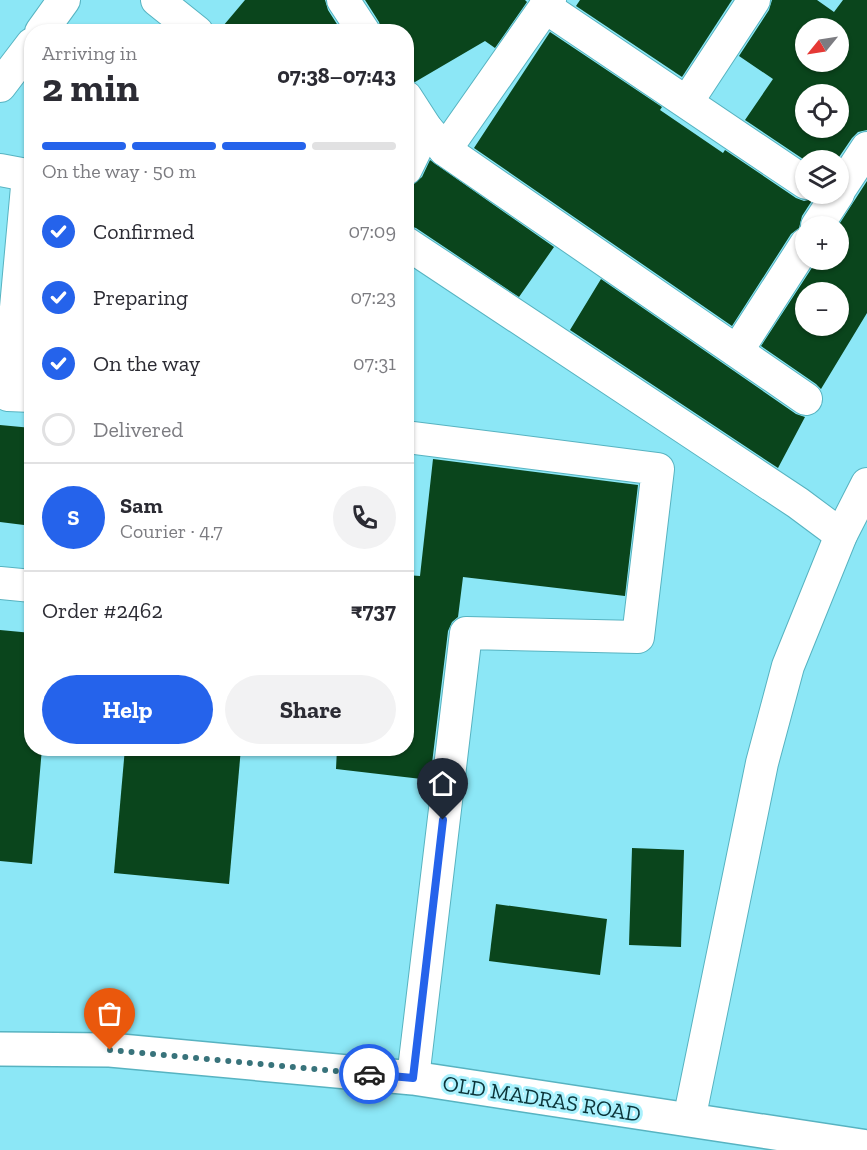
<!DOCTYPE html>
<meta charset="utf-8">
<style>
body{margin:0;font-family:"Zilla Slab",serif;background:#f2f2f3;color:#2b2b33;height:100vh;display:flex;flex-direction:column;font-size:22px;white-space:nowrap}
*{box-sizing:border-box;margin:0}
p{font-size:20px;color:#7c7c81}
.icon{flex:none;width:33px;height:33px;fill:none;stroke:currentColor;stroke-width:2;stroke-linecap:round;stroke-linejoin:round}
.map{position:relative;flex:1;overflow:hidden}
.panel{position:absolute;left:24px;top:24px;width:390px;height:732px;display:flex;flex-direction:column;background:#fff;border-radius:24px;box-shadow:0 2px 4px #0004}
.panel>*{flex:none}
.needle{width:39px;rotate:240deg}
.fabs{position:absolute;left:795px;top:18px;display:grid;gap:12px}
.fabs a{display:grid;place-items:center;width:54px;height:54px;border-radius:50%;background:#fff;box-shadow:0 2px 4px #0004;font-size:30px}
.pin{position:absolute;display:grid;place-items:center;width:51px;height:51px;color:#fff;margin:-62px -26px;border-radius:50% 50% 50% 0;rotate:-45deg;box-shadow:0 0 6px #0007}
.pin .icon{rotate:45deg}
.courier{position:absolute;display:grid;place-items:center;width:60px;height:60px;margin:-30px;border:4px solid #2563eb;border-radius:50%;background:#fff;color:#222;box-shadow:0 2px 8px #0007}
.overview em{font-style:normal;font-weight:700}
.overview div{display:flex;flex-direction:column-reverse}
.overview{display:flex;align-items:center;justify-content:space-between;height:102px;padding:0 18px}
h1{font-size:39px;font-weight:700;line-height:45px}
.bar{display:grid;grid-template-columns:repeat(4,1fr);gap:9px 6px;align-content:center;height:72px;padding:0 18px}
.bar i{height:8px;border-radius:4px;background:#e1e1e2}
.bar .active{background:#2563eb}
.bar p{grid-column:span 4}
.line{display:flex;align-items:center;gap:15px;padding:0 18px;border-top:2px solid #e1e1e2}
.line div{flex:1}
.round{display:grid;place-items:center;flex:none;width:63px;height:63px;border-radius:32px;background:#f2f2f3}
ol{padding:0 18px;list-style:none}
li{display:flex;align-items:center;gap:18px;height:66px}
li p{margin-inline-start:auto}
li .icon{padding:6px;border-radius:50%;background:#2563eb;color:#fff;stroke-width:4}
li:last-child{color:#7c7c81}
li i{width:33px;height:33px;border:3px solid #e1e1e2;border-radius:50%}
.primary-button{display:flex;gap:12px;margin-top:auto;padding:12px 18px}
.primary-button a{flex:1;height:69px;border-radius:36px;background:#2563eb;color:#fff;font-size:24px;font-weight:700;line-height:69px;text-align:center}
.primary-button a+a{background:#f2f2f3;color:#2b2b33}
.map>svg:first-child{display:block}
.building{fill:#0a451c;fill-rule:evenodd}
.lines{fill:none;stroke-linecap:round;stroke-linejoin:round}
.street-casing{stroke:#57b3c1;stroke-width:34}
.highway-casing{stroke:#57b3c1;stroke-width:36}
.street{stroke:#fff;stroke-width:32}
.highway{stroke:#fff;stroke-width:33}
.done{stroke:#38737b;stroke-width:6;stroke-dasharray:0 10.8}
.route{stroke:#2563eb;stroke-width:8}
.labels{text-anchor:middle;stroke-width:6;stroke-linejoin:round;paint-order:stroke}
.street-label{font-size:22px;fill:#0b3439;stroke:#aaf1fd}
</style>
<div class="map">
<svg width="867" height="1150" viewBox="0 0 867 1150">
<rect width="100%" height="100%" fill="#8ce7f6"/>
<g class="building">
<path d="M245 0H325L328 10 342 32H218Z"/>
<path d="M365 0H525L527 2 495 48 485 41 415 82 406 79V32H382L379 22Z"/>
<path d="M580 0H732L682 77 576 6Z"/>
<path d="M772 0H817L834 12 843 0H867V130L858 132 852 138 837 160 806 161 745 120 773 79 739 56 769 10ZM806 28H838V62H806ZM806 94H838V128H806Z"/>
<path d="M550 32 662 107 660 110 723 153 725 150 796 198 804 201 813 199 802 216 799 228 791 234 732 326 474 148Z"/>
<path d="M430 160 554 247 519 297 416 228 406 225V190L422 177Z"/>
<path d="M867 181V313L821 389 816 384 761 346 817 260H838V226ZM806 292H838V326H806Z"/>
<path d="M601 279 796 414 805 417 778 468 570 330Z"/>
<path d="M0 425 32 428V526L0 522Z"/>
<path d="M433 459 638 485 625 596 463 577 458 617 452 622 448 631 430 780 336 769 337 748H406V575L420 576Z"/>
<path d="M0 630 32 633V748H42L32 864 0 861Z"/>
<path d="M125 748H241L229 884 114 873Z"/>
<path d="M632 848 684 850 681 947 629 945Z"/>
<path d="M496 904 607 919 600 975 489 961Z"/>
</g>
<g class="lines">
<g class="street-casing">
<g id="street">
<path d="M157 0 197 32"/>
<path d="M343 0 364 32"/>
<path d="M545 7 806 183"/>
<path d="M41 32 64 0"/>
<path d="M0 86 32 44"/>
<path d="M406 97 426 128 445 150 806 399"/>
<path d="M687 102 754 0"/>
<path d="M445 150 550 0"/>
<path d="M406 169 426 128"/>
<path d="M0 170 32 176"/>
<path d="M28 176 8 395 32 396"/>
<path d="M838 192 867 148"/>
<path d="M817 226 838 194"/>
<path d="M406 243 798 503 841 535"/>
<path d="M737 351 806 244"/>
<path d="M406 437 658 469 638 637 466 633 413 1078"/>
<path d="M0 583 32 586"/>
<path d="M689 1120 762 763 788 666 841 535 867 484"/>
</g>
</g>
<g class="highway-casing">
<path id="highway" d="M0 1049 110 1050 413 1078 867 1147"/>
</g>
<use href="#street" class="street"/>
<use href="#highway" class="highway"/>
</g>
<g class="lines">
<path class="done" d="M110 1050 369 1074"/>
<path class="route" d="M369 1074 413 1078 443 820"/>
</g>
<g class="labels">
<g class="street-label">
<text transform="translate(542 1098) rotate(9)" y="8">OLD MADRAS ROAD</text>
</g>
</g>
</svg>
<div class="fabs">
<a><svg class="needle" viewBox="-14 -14 28 28"><path d="M0-13l5 13h-10z" fill="#e53935"/><path d="M0 13l5-13h-10z" fill="#7c7c81"/></svg></a>
<a><svg class="icon" aria-label="locate" viewBox="0 0 24 24"><circle cx="12" cy="12" r="6"/><path d="M12 2v4M12 18v4M2 12h4M18 12h4"/></svg></a>
<a><svg class="icon" aria-label="layers" viewBox="0 0 24 24"><path d="M12 4l9 5-9 5-9-5zM3 14l9 5 9-5"/></svg></a>
<a>+</a>
<a>−</a>
</div>
<div class="pin" style="left:110px;top:1050px;background:#ea580c"><svg class="icon" aria-label="bag" viewBox="0 0 24 24"><path d="M5 8h14l-1 12H6zM9 8a3 3 0 0 1 6 0"/></svg></div>
<div class="pin" style="left:443px;top:820px;background:#1f2937"><svg class="icon" aria-label="home" viewBox="0 0 24 24"><path d="M3 11l9-7 9 7M6 9v11h12V9"/></svg></div>
<div class="courier" style="left:369px;top:1074px"><svg class="icon" aria-label="car" viewBox="0 0 24 24"><path d="M5 17H2v-5l4-1 3-4h7l3 4 3 1v5h-3M9 17h6M6 11h13"/><circle cx="7" cy="17" r="2"/><circle cx="17" cy="17" r="2"/></svg></div>
<section class="panel">
<div class="overview"><div><h1>2 min</h1><p>Arriving in</p></div><em>07:38–07:43</em></div>
<div class="bar"><i class="active"></i><i class="active"></i><i class="active"></i><i></i><p>On the way · 50 m</p></div>
<ol>
<li><svg class="icon" aria-label="check" viewBox="0 0 24 24"><path d="M5 12l5 5 9-10"/></svg>Confirmed<p>07:09</p></li>
<li><svg class="icon" aria-label="check" viewBox="0 0 24 24"><path d="M5 12l5 5 9-10"/></svg>Preparing<p>07:23</p></li>
<li><svg class="icon" aria-label="check" viewBox="0 0 24 24"><path d="M5 12l5 5 9-10"/></svg>On the way<p>07:31</p></li>
<li><i></i>Delivered</li>
</ol>
<div class="line" style="height:108px"><b class="round" style="background:#2563eb;color:#fff">S</b><div><b>Sam</b><p>Courier · 4.7</p></div><a class="round"><svg class="icon" aria-label="phone" viewBox="0 0 24 24"><path d="M5 4h4l2 5-3 2q2 4 5 5l2-3 5 2v4C11 20 4 13 5 4z"/></svg></a></div>
<div class="line" style="height:78px"><div>Order #2462</div><b>₹737</b></div>
<div class="primary-button"><a>Help</a><a>Share</a></div>
</section>
</div>
